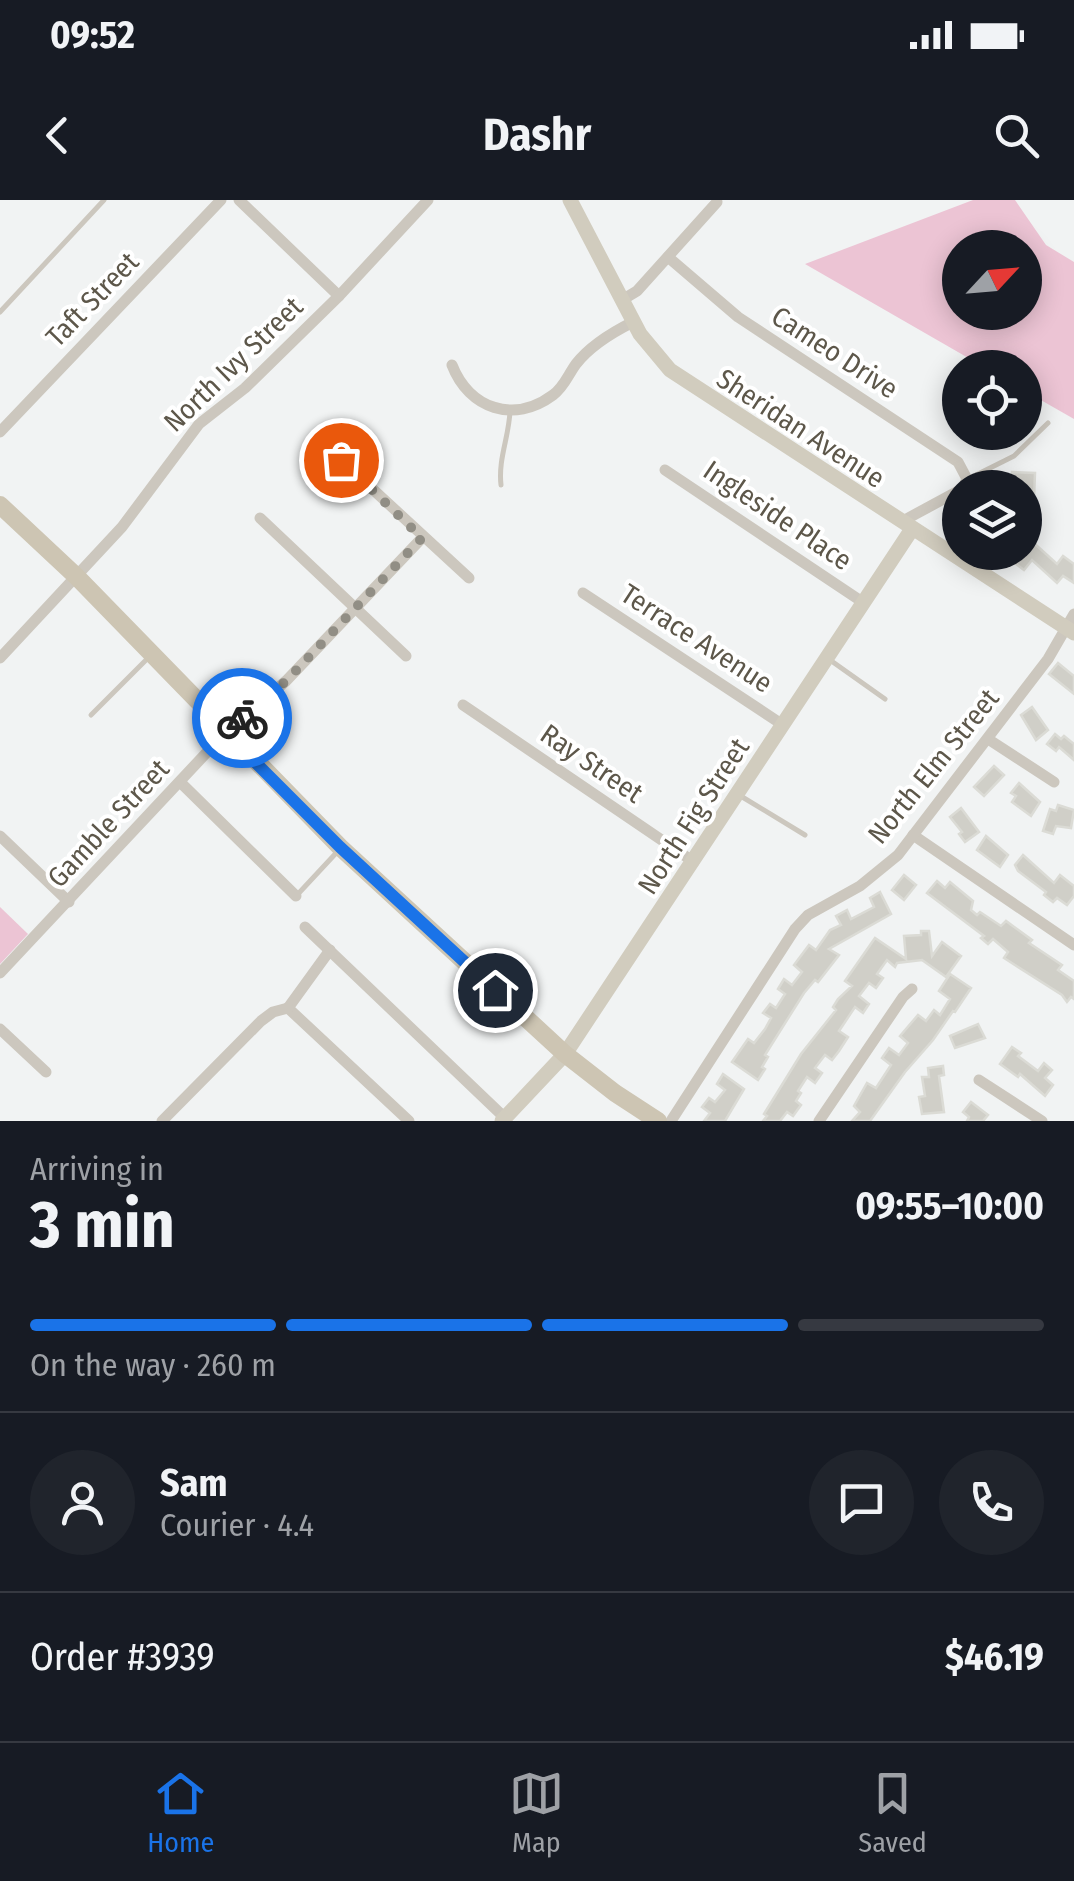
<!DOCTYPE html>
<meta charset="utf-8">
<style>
body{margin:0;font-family:"Fira Sans Condensed",sans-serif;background:#20242c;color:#f1f3f6;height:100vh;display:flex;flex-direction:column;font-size:38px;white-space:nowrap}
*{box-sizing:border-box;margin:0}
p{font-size:32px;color:#9ea1a6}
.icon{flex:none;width:55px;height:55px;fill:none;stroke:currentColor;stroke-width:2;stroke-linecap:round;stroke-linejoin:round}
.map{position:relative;height:921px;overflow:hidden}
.panel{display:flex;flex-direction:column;background:#171b24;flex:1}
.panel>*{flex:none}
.needle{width:65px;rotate:64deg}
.fabs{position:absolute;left:942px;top:30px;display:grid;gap:20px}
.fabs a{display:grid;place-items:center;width:100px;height:100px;border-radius:50%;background:#171b24;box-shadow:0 5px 25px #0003;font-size:50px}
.pin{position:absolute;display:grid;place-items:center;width:85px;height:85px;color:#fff;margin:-42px;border:5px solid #fff;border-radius:50%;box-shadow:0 2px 10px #0007}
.courier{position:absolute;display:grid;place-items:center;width:100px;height:100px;margin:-50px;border:8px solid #1a73e8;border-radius:50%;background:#fff;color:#222;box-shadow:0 2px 12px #0007}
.overview em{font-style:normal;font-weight:700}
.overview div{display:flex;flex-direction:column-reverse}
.overview{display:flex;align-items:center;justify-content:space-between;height:170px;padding:0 30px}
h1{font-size:65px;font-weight:700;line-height:75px}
.bar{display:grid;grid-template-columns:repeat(4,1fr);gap:15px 10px;align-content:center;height:120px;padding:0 30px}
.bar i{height:12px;border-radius:8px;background:#363941}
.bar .selected{background:#1a73e8}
.bar p{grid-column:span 4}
.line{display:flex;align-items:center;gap:25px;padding:0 30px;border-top:2px solid #363941}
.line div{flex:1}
.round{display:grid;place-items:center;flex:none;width:105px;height:105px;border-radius:52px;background:#20242c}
.status{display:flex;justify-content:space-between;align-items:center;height:70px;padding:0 50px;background:#171b24;direction:ltr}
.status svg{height:28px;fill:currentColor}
header{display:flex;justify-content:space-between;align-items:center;height:130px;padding:0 30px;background:#171b24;font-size:45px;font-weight:700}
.dock{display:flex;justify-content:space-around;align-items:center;height:140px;border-top:2px solid #363941;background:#171b24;font-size:28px;color:#9ea1a6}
.dock a{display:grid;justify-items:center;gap:5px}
.dock .selected{color:#1a73e8}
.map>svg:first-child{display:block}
.green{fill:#ecc4d4;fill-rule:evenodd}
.building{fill:#d0cfc8;stroke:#dbdbd5;stroke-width:2.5}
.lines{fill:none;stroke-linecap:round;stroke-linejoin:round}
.lane{stroke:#ccc7be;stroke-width:5}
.street{stroke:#ccc7be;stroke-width:11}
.secondary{stroke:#d1ccbe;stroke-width:15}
.primary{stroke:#cdc5b3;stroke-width:18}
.done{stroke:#918e85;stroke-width:10;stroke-dasharray:0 18}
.route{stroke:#1a73e8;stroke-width:12}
.labels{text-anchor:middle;stroke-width:8;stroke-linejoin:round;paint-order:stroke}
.street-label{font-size:28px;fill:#5d574a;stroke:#fff}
</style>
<div class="status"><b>09:52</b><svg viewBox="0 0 49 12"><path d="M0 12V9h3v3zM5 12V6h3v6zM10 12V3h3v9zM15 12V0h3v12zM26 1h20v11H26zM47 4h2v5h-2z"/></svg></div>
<header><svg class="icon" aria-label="back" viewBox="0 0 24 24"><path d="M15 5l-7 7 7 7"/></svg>Dashr<svg class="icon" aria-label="search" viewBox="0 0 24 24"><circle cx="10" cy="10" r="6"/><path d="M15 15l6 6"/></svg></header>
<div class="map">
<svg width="1074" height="921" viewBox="0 0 1074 921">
<rect width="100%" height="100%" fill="#f1f3f3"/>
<g class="green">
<path d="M973 0H1015L1046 45 1074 62V219L1025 191V168L984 167 805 64ZM960 48H1025V112H960Z"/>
<path d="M0 707 28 734 0 764Z"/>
</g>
<g class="building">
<path d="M1012 272 1035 273 1034 299H1025V288H1012Z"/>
<path d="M1025 335 1057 364 1063 356 1074 364V383L1063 376 1057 383 1032 360 1024 370 1008 358 1012 352H1025Z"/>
<path d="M1058 463 1074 476V494L1049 474Z"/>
<path d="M1032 507 1048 530 1036 540 1021 515Z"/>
<path d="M1055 534 1061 539 1064 536 1074 544V560L1059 547 1056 551 1047 544Z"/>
<path d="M994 566 1004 575 984 596 974 587Z"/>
<path d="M1019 583 1040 602 1031 616 1012 602 1016 596 1011 593Z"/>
<path d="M1058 605 1074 610 1071 628 1056 626 1053 634 1043 631 1050 609 1056 611Z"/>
<path d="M961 608 979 632 965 642 959 634 962 632 950 617Z"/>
<path d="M986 636 1008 655 1000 667 977 650Z"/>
<path d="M1023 655 1054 683 1060 675 1074 686V696L1067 705 1057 698 1053 702 1044 695 1046 692 1018 671 1015 665Z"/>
<path d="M904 675 916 685 904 700 892 690Z"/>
<path d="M937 681 945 688 950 682 973 701 971 710 977 715 980 712 1001 726 1006 721 1032 740 1029 743 1062 765 1058 770 1074 781V799L1071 797 1067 802 1062 795 1004 758 1008 752 993 739 988 744 981 738 984 736 927 693Z"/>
<path d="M880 692 891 714 829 749 839 755 818 782 815 780 804 793 765 855 768 857 762 867 765 869 758 880 732 862 748 839 754 843 765 829 771 818 763 813 770 804 776 808 785 794 778 789 784 779 792 785 802 772 794 765 809 745 816 750 830 730 841 725 836 716 847 710 851 719 874 707 870 698Z"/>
<path d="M921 731H929L932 756 942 742 961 756 946 777 922 760 897 763 895 767 887 760 877 774 883 778 876 788 869 783 859 796 869 804 863 813 855 807 839 831 848 837 839 851 832 860 825 855 815 868 822 873 815 883 807 877 798 891 801 893 796 901 801 905 793 916 787 912 780 921H763L767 916 764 914 801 854 836 810 833 807 838 799 852 786 845 781 875 738 906 759 904 736 921 735Z"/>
<path d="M950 774 971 788 955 812 953 811 933 840 905 872 870 921H852L860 912 854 906 867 883 876 888 891 865 882 858 889 848 899 855 908 843 900 836 918 815 926 821 934 810 940 815 950 799 939 791Z"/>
<path d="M978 824 985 838 955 848 950 836Z"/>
<path d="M1012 847 1021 853 1018 856 1038 871 1044 863 1052 870 1045 878 1053 885 1045 896 1020 874 1018 877 1000 864Z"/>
<path d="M943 866 944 875 939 876 944 912 922 914 919 897 925 896 922 877H929L928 868Z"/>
<path d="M723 874 744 889 725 921H704L710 913 702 907 709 898 715 902 725 890 717 884Z"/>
<path d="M971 902 988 915 983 921H967L969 917 963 912Z"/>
</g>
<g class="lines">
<g class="lane">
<path d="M0 112 104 0"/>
<path d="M970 278 1014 256 1048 223"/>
<path d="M501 285C498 259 509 237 510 211"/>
<path d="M830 460 885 499"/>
<path d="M91 515 149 457"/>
<path d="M739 595 805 635"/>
<path d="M298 694 338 651"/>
</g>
<g class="street">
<path d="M239 0 339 96"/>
<path d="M668 57 738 117 958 262 967 279 963 288"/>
<path d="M622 100 637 91 717 2"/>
<path d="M452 165C469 209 514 224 553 195 564 187 568 175 576 164 590 146 613 132 633 122"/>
<path d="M0 232 221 0"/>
<path d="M341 260 469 378"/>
<path d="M665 270 864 403"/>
<path d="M260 318 406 456"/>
<path d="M901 322 960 290"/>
<path d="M583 393 783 525"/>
<path d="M0 458 122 327 199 224 245 188 339 96 428 0"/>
<path d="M463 505 694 662"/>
<path d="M988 539 1054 582"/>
<path d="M180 582 296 696"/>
<path d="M913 635 1074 745"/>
<path d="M0 636 69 702"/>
<path d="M305 727 505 918"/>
<path d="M0 773 225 533 286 481 422 338"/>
<path d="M288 808 409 921"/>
<path d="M288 808 330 750"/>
<path d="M0 829 46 872"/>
<path d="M979 880 1042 921"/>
<path d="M162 921 261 821 273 812 288 808"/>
<path d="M671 921 795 729 808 715 860 686 898 655 1048 459 1074 414"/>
<path d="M819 921 903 797 912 789"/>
</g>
<g class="secondary">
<path d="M570 0 640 134 670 170 1074 433"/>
<path d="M502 921 565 854 912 329"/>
</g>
<path class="primary" d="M0 305 77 377 340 647 565 854 615 893 658 921"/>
</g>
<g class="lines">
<path class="done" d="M242 518 286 481 422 338 341 260"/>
<path class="route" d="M242 518 225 532 340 647 495 790"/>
</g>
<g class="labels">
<g class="street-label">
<text transform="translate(92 99) rotate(-46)" y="10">Taft Street</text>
<text transform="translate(835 152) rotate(33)" y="10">Cameo Drive</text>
<text transform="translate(233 164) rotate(-44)" y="10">North Ivy Street</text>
<text transform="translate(801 228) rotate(33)" y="10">Sheridan Avenue</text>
<text transform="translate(778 315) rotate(34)" y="10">Ingleside Place</text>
<text transform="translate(697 438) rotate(33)" y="10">Terrace Avenue</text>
<text transform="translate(592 563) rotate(34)" y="10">Ray Street</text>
<text transform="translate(933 566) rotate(-51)" y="10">North Elm Street</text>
<text transform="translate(693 616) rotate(-57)" y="10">North Fig Street</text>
<text transform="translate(108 623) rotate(-47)" y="10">Gamble Street</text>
</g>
</g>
</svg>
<div class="fabs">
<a><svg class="needle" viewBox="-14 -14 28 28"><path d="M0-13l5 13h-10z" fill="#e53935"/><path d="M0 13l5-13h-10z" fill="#9ea1a6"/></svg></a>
<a><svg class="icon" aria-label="locate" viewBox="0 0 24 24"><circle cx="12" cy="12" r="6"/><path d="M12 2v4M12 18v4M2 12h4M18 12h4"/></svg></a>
<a><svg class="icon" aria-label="layers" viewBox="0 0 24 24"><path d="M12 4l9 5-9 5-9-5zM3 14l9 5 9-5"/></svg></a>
</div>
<div class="pin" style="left:341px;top:260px;background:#ea580c"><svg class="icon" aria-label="bag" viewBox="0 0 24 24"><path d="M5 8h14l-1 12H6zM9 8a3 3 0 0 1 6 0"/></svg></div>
<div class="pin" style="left:495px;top:790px;background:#1f2937"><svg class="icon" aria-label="home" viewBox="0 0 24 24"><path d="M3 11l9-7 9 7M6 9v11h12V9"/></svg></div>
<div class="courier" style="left:242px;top:518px"><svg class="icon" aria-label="bike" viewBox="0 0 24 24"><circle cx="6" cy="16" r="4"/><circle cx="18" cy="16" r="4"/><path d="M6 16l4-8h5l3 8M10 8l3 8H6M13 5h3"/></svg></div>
</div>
<section class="panel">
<div class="overview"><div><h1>3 min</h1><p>Arriving in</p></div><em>09:55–10:00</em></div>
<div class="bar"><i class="selected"></i><i class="selected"></i><i class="selected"></i><i></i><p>On the way · 260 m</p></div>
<div class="line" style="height:180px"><a class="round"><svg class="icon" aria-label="person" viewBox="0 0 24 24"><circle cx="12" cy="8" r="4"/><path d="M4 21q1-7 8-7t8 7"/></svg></a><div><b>Sam</b><p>Courier · 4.4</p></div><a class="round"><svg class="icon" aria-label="chat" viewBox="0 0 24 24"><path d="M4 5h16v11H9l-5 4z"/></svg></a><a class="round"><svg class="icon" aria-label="phone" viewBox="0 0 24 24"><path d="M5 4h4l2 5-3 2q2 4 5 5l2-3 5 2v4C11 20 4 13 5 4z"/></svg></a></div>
<div class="line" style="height:130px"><div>Order #3939</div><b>$46.19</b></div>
</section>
<nav class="dock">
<a class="selected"><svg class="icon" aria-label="home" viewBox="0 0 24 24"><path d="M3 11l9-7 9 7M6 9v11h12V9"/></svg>Home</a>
<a><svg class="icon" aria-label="map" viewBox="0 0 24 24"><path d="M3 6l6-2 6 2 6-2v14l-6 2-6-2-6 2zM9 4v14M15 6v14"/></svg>Map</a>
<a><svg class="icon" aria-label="saved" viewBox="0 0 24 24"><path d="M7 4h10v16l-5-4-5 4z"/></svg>Saved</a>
</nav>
